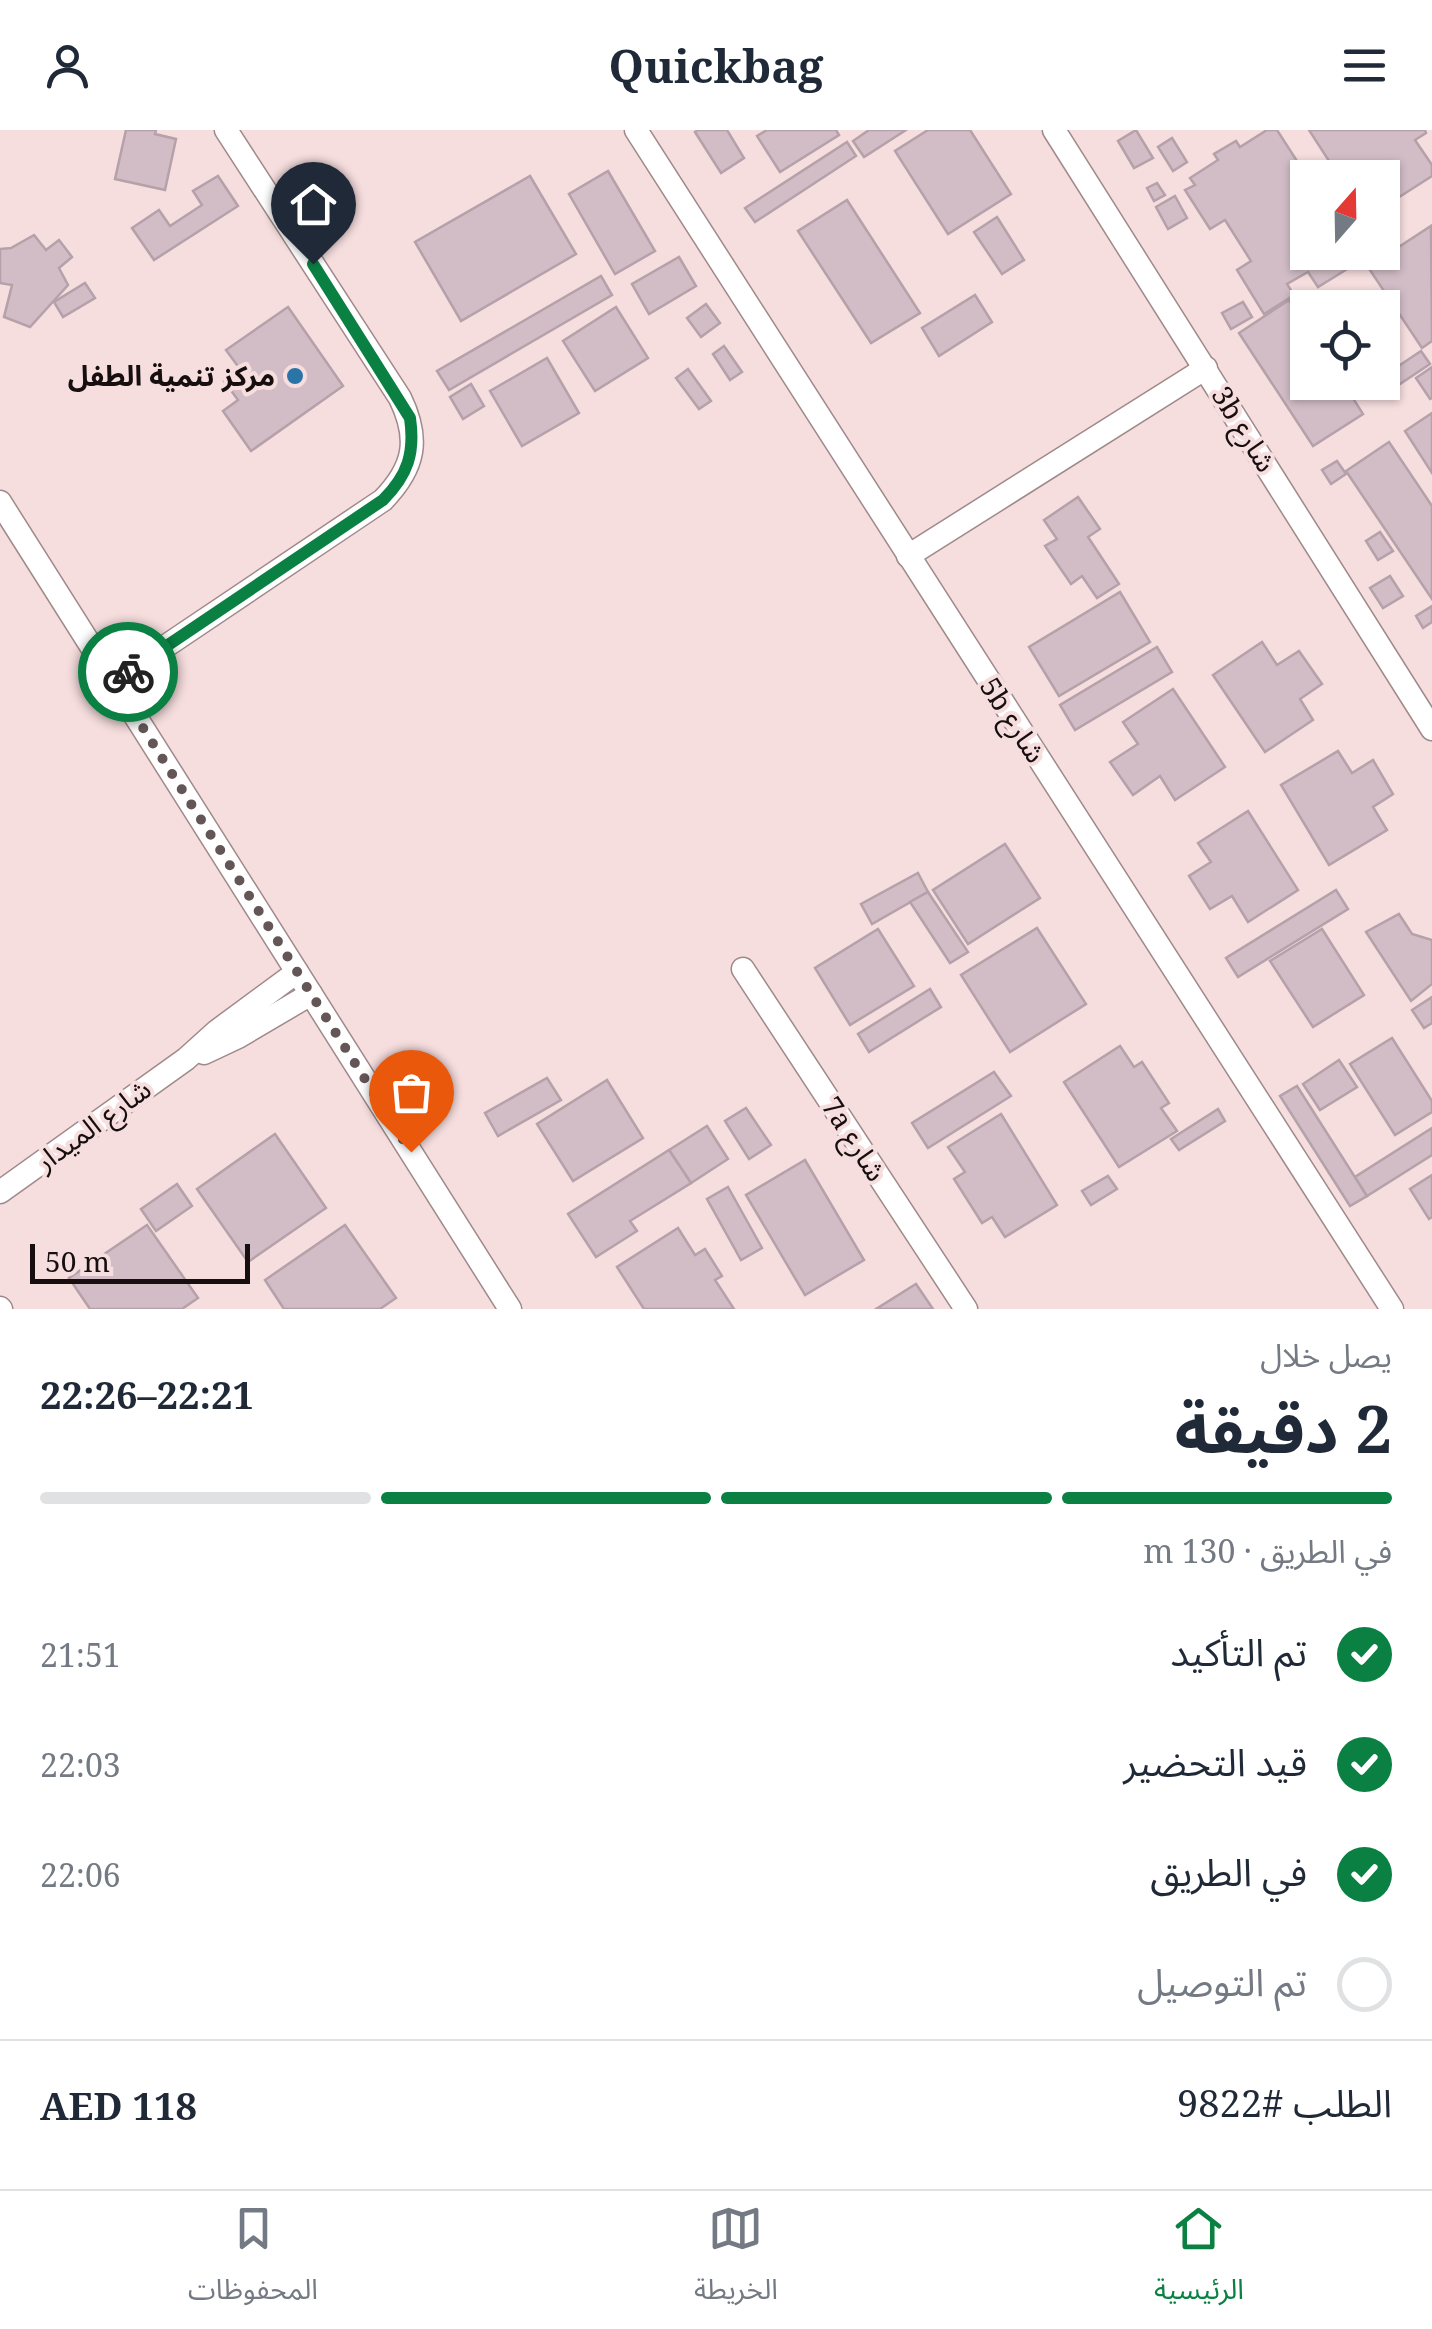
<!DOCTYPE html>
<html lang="ar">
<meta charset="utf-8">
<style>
body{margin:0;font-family:"Noto Serif","Noto Sans Arabic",serif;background:#f2f2f3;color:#1f2937;direction:rtl;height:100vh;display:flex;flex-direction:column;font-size:38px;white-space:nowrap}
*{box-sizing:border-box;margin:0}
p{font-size:32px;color:#747a83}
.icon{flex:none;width:55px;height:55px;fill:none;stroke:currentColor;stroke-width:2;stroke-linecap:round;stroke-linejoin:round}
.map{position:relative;height:1179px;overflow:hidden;direction:ltr}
.drawer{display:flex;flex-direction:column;background:#fff;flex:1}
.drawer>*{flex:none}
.needle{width:65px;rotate:20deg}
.controls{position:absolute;left:1290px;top:30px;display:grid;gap:20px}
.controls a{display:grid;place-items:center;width:110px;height:110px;border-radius:0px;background:#fff;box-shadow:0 2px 8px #0004;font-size:50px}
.scale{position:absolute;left:30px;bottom:25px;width:220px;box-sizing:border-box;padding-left:10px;border:5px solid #160e0f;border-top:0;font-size:28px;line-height:35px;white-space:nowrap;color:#160e0f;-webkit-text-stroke:8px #f6ddde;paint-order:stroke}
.pin{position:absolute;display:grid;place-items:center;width:85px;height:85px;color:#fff;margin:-102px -42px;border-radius:50% 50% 50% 0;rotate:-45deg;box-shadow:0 0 10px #0007}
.pin .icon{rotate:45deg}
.courier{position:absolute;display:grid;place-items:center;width:100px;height:100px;margin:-50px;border:8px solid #0b8043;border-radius:50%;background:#fff;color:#222;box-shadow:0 2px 12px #0007}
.summary em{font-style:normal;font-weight:700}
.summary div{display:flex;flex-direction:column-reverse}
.summary{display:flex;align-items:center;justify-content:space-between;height:170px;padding:0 40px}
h1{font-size:65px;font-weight:700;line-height:75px}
.bar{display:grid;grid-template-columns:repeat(4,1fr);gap:15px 10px;align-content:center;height:120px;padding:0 40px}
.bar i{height:12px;border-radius:8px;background:#e0e1e3}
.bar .on{background:#0b8043}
.bar p{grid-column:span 4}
.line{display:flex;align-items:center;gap:25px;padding:0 40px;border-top:2px solid #e0e1e3}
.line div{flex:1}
ol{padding:0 40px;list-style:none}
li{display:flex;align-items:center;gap:30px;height:110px}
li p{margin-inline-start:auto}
li .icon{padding:10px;border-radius:50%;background:#0b8043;color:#fff;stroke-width:4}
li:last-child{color:#747a83}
li i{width:55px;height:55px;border:5px solid #e0e1e3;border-radius:50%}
header{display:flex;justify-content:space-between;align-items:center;height:130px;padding:0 40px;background:#fff;font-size:45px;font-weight:700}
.menu{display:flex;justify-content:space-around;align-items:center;height:140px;border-top:2px solid #e0e1e3;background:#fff;font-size:28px;color:#747a83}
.menu a{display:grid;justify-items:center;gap:5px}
.menu .on{color:#0b8043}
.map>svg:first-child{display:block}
.building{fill:#d2bdc6;stroke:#b5a1aa;stroke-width:2.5}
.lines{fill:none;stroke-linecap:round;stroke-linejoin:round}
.minor-casing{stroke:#9f898a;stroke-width:25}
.minor{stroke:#fff;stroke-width:22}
.done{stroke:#645657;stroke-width:10;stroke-dasharray:0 18}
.route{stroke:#0b8043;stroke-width:12}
.poi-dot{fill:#2a74a7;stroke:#f6ddde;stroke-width:4}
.labels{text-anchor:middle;stroke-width:8;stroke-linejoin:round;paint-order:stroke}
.poi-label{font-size:28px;font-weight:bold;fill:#160e0f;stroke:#f6ddde;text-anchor:end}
.street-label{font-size:28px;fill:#160e0f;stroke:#f6ddde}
</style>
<header><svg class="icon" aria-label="menu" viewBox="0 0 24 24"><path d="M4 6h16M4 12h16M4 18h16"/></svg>Quickbag<svg class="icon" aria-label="person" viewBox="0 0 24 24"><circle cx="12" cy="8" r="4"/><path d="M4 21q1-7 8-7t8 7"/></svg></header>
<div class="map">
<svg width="1432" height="1179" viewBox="0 0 1432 1179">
<rect width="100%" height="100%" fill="#f6ddde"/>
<g class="building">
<path d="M126 0H156L155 4 176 9 165 60 115 49Z"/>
<path d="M698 0H727L744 28 721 43 695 2Z"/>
<path d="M767 0H836L839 5 780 42 757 6Z"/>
<path d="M869 0H906L864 27 853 11Z"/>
<path d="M928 0H970L1011 64 948 104 895 21Z"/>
<path d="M1136 0 1153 28 1134 38 1118 11Z"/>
<path d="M1267 0H1277L1308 48V122H1355L1360 131 1318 157 1308 142 1287 154 1294 165 1264 184 1237 140 1251 131 1225 90 1210 99 1185 60 1195 55 1190 48 1218 30 1214 24 1236 11 1240 17Z"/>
<path d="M1309 0H1425L1426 3 1415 10 1432 35V46L1382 78V48H1340Z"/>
<path d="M1172 8 1187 32 1173 41 1158 17Z"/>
<path d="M847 12 856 26 755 92 745 78Z"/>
<path d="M608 41 655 121 615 144 569 64Z"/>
<path d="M218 46 238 76 154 130 132 98 159 80 170 96 202 75 193 61Z"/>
<path d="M530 46 576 124 461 191 415 112Z"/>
<path d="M1157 53 1165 65 1154 71 1147 58Z"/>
<path d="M1175 66 1187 88 1168 99 1156 77Z"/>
<path d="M847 70 920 183 871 213 798 101Z"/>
<path d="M997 87 1024 130 1002 144 974 102Z"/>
<path d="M1431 96 1432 211 1422 218 1368 137Z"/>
<path d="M34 105 46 120 59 110 72 127 59 138 68 155 30 197 4 187 12 155 0 153V119L11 118Z"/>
<path d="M679 127 696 156 649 184 632 154Z"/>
<path d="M601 146 612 165 449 260 437 241Z"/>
<path d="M85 153 95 168 63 187 54 172Z"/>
<path d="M975 165 992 192 939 226 922 198Z"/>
<path d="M1289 170 1308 199V252H1343L1363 284 1313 316 1239 203Z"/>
<path d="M1243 172 1252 187 1231 199 1222 183Z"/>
<path d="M706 174 720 193 701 207 687 188Z"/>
<path d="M288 177 343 256 251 321 223 281 238 270 224 251 240 239 226 220Z"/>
<path d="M616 177 648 228 595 261 563 211Z"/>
<path d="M724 216 742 242 730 250 713 224Z"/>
<path d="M1421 221 1430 234 1400 254 1391 241Z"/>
<path d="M547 228 579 283 522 316 490 261Z"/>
<path d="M1432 237V268L1430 269 1416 248Z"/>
<path d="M688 239 711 271 699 279 676 248Z"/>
<path d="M471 254 484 276 463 289 450 267Z"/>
<path d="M1432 283V343L1405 301Z"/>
<path d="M1389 312 1432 376V469L1346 341Z"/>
<path d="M1337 331 1346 344 1331 354 1322 340Z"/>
<path d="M1078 367 1100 399 1088 407 1119 454 1097 468 1082 446 1071 454 1045 416 1057 409 1044 390Z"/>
<path d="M1380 402 1393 421 1378 430 1366 411Z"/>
<path d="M1390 446 1403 466 1383 478 1370 458Z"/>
<path d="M1120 462 1150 512 1059 566 1029 517Z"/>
<path d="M1432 476V492L1423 498 1416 486Z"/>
<path d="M1262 512 1277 535 1299 521 1322 554 1300 569 1313 590 1265 622 1213 545Z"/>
<path d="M1157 517 1172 542 1075 600 1060 575Z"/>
<path d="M1173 559 1225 637 1175 670 1160 646 1133 665 1110 632 1138 614 1123 592Z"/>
<path d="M1338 621 1352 643 1373 630 1393 664 1373 677 1387 700 1329 735 1281 655Z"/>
<path d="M1248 681 1298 760 1248 792 1232 766 1210 779 1189 746 1211 732 1198 713Z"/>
<path d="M1005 714 1040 768 968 814 933 760Z"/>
<path d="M918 743 928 762 872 794 861 774Z"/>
<path d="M1336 760 1348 779 1238 847 1226 828Z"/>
<path d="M928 762 968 822 950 833 910 772Z"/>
<path d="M1399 784 1412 804 1432 810V854L1411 871 1366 802Z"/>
<path d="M1037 798 1086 874 1010 922 961 845Z"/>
<path d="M878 799 914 856 850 895 815 838Z"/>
<path d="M1322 799 1364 865 1313 897 1270 831Z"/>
<path d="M930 859 941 877 869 922 858 904Z"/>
<path d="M1432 867V893L1424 898 1412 880Z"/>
<path d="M1392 908 1432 971V982L1395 1005 1350 934Z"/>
<path d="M1120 916 1134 937 1142 932 1169 973 1161 978 1177 1001 1119 1037 1064 952Z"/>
<path d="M1339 930 1357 957 1320 980 1303 954Z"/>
<path d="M994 942 1011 966 928 1018 912 993Z"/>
<path d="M547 948 561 970 498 1006 485 983Z"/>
<path d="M607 950 643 1008 573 1051 537 994Z"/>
<path d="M1297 956 1367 1066 1350 1076 1280 966Z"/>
<path d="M746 978 771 1015 749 1029 725 991Z"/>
<path d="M1218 979 1225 991 1179 1020 1171 1009Z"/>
<path d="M1001 984 1057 1075 1005 1107 992 1087 982 1093 954 1049 965 1042 948 1017Z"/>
<path d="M707 996 728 1029 691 1053 669 1020Z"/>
<path d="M1432 998V1025L1367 1066 1355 1047Z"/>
<path d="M275 1004 326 1078 248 1132 197 1059Z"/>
<path d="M669 1020 691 1053 630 1091 637 1101 596 1127 568 1084Z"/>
<path d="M805 1030 864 1130 805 1165 746 1065Z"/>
<path d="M1432 1045V1087L1429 1089 1410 1059Z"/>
<path d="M1108 1046 1117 1059 1091 1075 1082 1061Z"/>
<path d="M177 1054 192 1076 156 1101 141 1079Z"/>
<path d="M728 1057 762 1118 741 1130 707 1069Z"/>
<path d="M147 1095 198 1168 182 1179H90L69 1148Z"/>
<path d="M345 1095 396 1168 380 1179H284L265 1150Z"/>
<path d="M678 1098 695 1125 705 1119 722 1146 715 1150 734 1179H644L617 1137Z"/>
<path d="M916 1154 933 1179H876Z"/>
</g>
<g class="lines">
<g class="minor-casing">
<g id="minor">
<path d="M636 0 1392 1179"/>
<path d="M1054 0 1432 599"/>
<path d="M0 372 510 1179"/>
<path d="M908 426 1206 238"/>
<path d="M114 551 383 370C415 337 420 309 400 268L226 0"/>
<path d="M743 839 966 1179"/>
<path d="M204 923 238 907 311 864"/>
<path d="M0 1062 186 929 217 901 297 842"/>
<path d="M0 1178 1 1179"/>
</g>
</g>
<use href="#minor" class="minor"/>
</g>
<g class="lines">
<path class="done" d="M128 542 114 552 411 1022"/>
<path class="route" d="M128 542 383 370C408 345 415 323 410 288L313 134"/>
</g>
<circle class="poi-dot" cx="295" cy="246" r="10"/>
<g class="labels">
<g class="poi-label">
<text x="275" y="256">مركز تنمية الطفل</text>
</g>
<g class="street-label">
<text transform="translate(1244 299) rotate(58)" y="10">3b شارع</text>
<text transform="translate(1013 590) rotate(57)" y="10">5b شارع</text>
<text transform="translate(93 995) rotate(-36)" y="10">شارع الميدار</text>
<text transform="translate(854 1009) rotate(57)" y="10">7a شارع</text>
</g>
</g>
</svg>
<div class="controls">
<a><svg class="needle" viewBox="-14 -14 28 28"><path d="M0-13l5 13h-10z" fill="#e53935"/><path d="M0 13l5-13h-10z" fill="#747a83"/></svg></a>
<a><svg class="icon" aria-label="locate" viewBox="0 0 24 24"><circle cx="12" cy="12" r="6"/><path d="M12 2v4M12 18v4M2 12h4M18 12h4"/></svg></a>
</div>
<div class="scale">50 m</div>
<div class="pin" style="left:411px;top:1022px;background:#ea580c"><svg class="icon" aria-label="bag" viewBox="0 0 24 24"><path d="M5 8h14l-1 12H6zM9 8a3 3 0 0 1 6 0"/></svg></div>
<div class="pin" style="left:313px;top:134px;background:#1f2937"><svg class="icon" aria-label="home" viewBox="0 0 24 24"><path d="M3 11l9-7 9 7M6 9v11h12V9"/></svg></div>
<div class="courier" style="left:128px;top:542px"><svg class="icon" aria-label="bike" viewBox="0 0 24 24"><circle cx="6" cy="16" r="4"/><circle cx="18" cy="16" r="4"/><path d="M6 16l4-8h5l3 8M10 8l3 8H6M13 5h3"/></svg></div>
</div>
<section class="drawer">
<div class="summary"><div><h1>2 دقيقة</h1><p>يصل خلال</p></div><em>22:21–22:26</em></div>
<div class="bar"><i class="on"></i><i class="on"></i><i class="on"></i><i></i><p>في الطريق · 130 m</p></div>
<ol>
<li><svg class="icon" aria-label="check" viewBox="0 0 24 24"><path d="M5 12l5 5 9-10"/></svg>تم التأكيد<p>21:51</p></li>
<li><svg class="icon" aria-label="check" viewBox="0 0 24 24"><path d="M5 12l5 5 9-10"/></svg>قيد التحضير<p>22:03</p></li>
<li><svg class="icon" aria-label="check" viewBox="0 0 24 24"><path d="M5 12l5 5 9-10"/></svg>في الطريق<p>22:06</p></li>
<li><i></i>تم التوصيل</li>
</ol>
<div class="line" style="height:130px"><div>الطلب #9822</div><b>AED 118</b></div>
</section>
<nav class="menu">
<a class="on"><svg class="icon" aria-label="home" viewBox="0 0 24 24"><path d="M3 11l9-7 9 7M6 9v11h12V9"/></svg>الرئيسية</a>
<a><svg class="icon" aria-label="map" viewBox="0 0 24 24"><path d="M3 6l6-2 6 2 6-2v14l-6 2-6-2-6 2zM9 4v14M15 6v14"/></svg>الخريطة</a>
<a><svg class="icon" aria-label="saved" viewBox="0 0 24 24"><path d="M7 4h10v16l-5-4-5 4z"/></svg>المحفوظات</a>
</nav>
